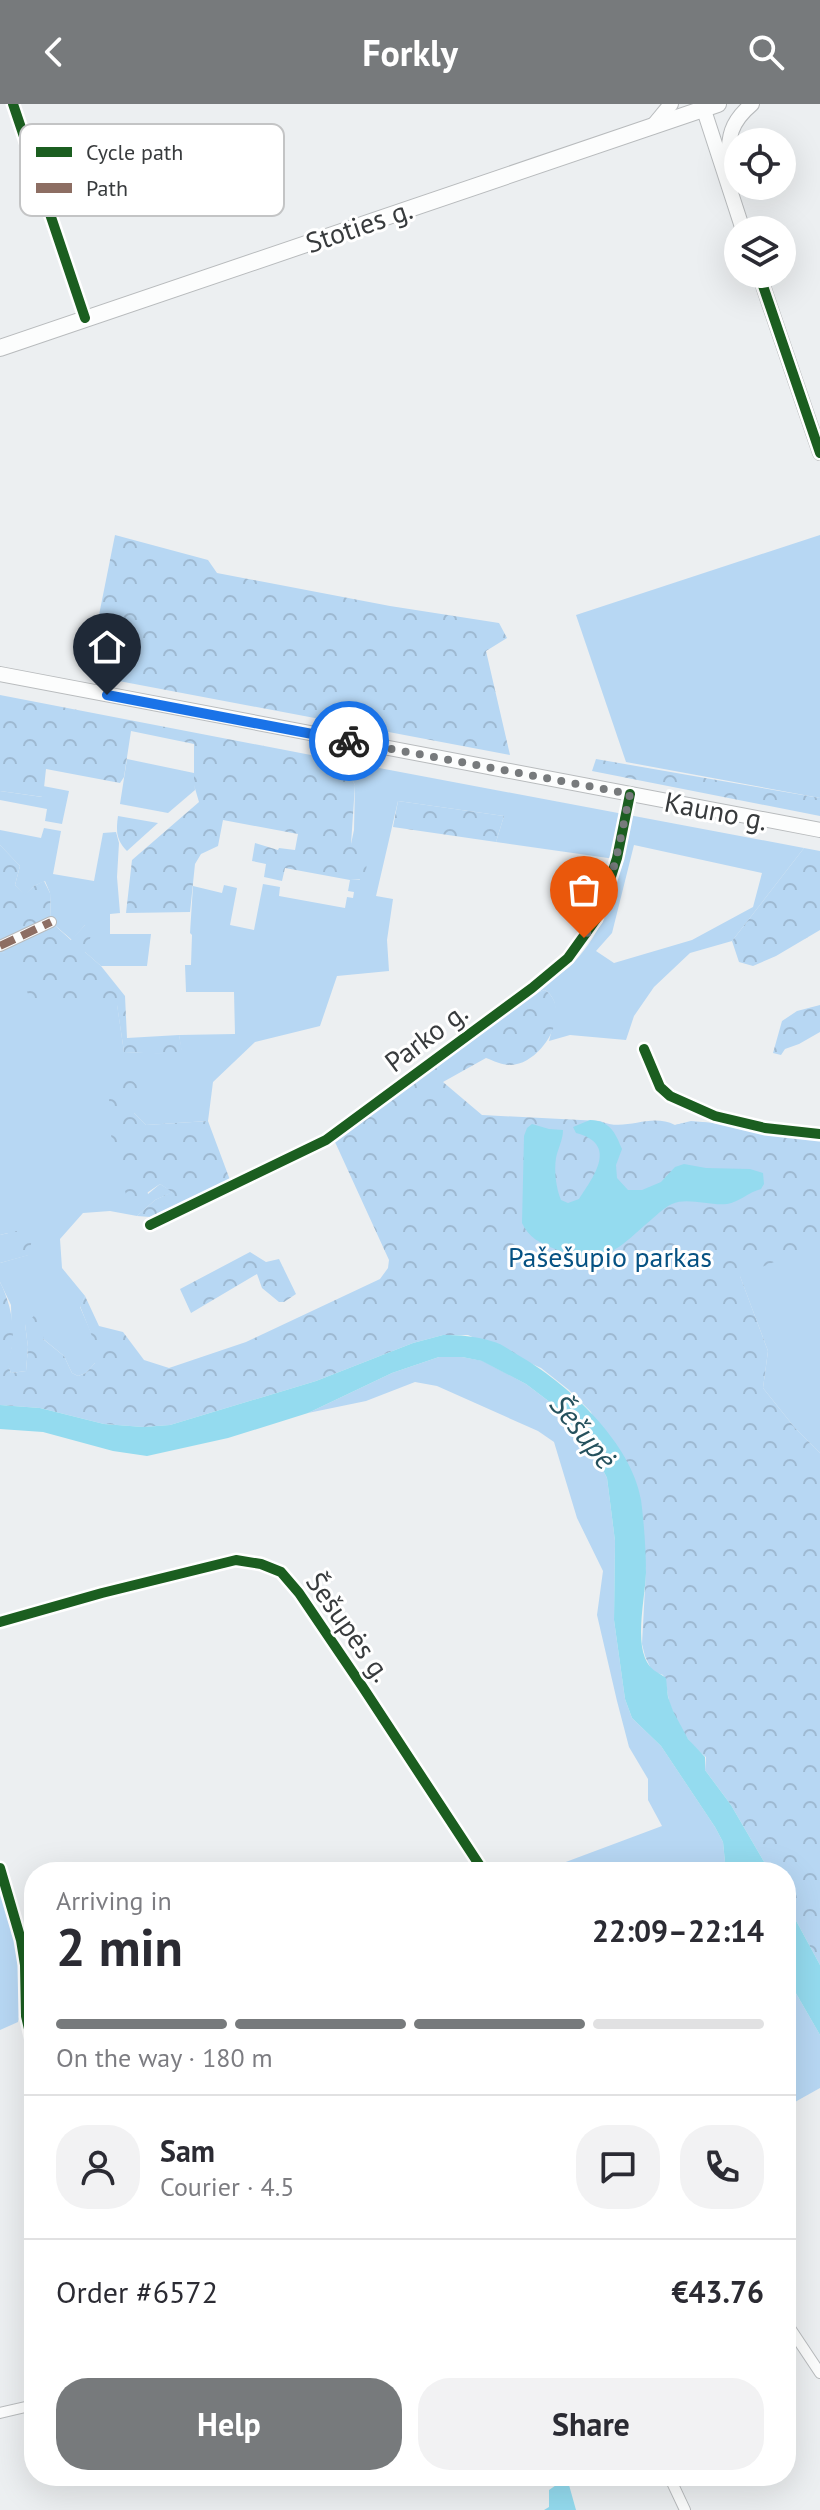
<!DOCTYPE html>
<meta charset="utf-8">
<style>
body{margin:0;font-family:"PT Sans",sans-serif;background:#f2f2f3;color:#2b2b33;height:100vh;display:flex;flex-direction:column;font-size:30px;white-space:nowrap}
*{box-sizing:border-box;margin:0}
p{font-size:26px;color:#7c7c81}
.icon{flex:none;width:44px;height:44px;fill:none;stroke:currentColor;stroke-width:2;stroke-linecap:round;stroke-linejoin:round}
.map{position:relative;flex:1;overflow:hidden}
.panel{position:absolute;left:24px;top:1758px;width:772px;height:624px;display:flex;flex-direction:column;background:#fff;border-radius:32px;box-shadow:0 8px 32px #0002}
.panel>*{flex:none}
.fabs{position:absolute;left:724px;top:24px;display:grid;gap:16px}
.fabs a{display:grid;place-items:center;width:72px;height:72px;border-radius:50%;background:#fff;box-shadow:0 8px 32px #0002;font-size:40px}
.pin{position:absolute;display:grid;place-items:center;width:68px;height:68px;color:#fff;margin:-82px -34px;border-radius:50% 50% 50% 0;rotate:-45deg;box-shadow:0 0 8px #0007}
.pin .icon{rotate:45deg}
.courier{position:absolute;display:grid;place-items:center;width:80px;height:80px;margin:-40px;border:6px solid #1a73e8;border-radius:50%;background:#fff;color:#222;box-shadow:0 2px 10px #0007}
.summary em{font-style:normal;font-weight:600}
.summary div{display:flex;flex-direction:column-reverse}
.summary{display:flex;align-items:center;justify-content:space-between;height:136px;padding:0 32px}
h1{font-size:52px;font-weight:600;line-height:60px}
.bar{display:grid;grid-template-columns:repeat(4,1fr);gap:12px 8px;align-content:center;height:96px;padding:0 32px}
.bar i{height:10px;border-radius:6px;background:#e1e1e2}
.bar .on{background:#777a7c}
.bar p{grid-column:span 4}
.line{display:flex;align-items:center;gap:20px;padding:0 32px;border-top:2px solid #e1e1e2}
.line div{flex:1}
.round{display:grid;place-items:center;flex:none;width:84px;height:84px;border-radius:32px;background:#f2f2f3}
.primary-button{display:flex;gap:16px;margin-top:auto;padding:16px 32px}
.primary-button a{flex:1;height:92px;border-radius:32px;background:#777a7c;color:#fff;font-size:32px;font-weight:600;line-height:92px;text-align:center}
.primary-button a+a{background:#f2f2f3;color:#2b2b33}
header{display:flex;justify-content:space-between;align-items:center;height:104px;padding:0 32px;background:#777a7c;color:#fff;font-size:36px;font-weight:600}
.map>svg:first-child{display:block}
.grass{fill:#b7d7f3;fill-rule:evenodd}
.forest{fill:url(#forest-crowns)}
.water{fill:#94dbef}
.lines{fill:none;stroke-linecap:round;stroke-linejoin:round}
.street-casing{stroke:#b8bbbd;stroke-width:12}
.secondary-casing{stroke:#b8bbbd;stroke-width:16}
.primary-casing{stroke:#b8bbbd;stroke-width:18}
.street{stroke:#fcfdfd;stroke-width:10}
.secondary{stroke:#fcfdfd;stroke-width:14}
.primary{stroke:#fcfdfd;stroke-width:16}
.quiet{stroke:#8d6e63;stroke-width:8;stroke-dasharray:16 8;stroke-linecap:butt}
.cycleway-casing{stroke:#fff;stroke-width:15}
.cycleway{stroke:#1b5e20;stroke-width:10}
.done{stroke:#777a7c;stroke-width:8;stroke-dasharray:0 14.4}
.route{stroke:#1a73e8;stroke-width:10}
.labels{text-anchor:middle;stroke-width:6;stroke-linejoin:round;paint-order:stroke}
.street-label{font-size:28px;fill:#383b3d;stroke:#fff}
.park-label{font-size:28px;fill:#065283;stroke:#fff}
.water-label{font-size:30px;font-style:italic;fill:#25515d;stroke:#fff}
.key{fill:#fff;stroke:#c3c4c5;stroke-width:2}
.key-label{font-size:22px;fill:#383b3d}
</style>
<header><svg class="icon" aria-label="back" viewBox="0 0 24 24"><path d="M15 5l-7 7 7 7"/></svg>Forkly<svg class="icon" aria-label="search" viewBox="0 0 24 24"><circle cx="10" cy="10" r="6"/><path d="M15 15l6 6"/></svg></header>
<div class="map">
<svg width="820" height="2406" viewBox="0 0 820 2406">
<defs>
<pattern id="forest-crowns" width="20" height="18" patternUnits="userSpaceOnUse" patternTransform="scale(2)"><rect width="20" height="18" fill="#b7d7f3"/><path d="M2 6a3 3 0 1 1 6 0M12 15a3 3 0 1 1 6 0" fill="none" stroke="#9eb9d1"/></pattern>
</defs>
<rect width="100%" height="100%" fill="#eceff1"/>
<g class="grass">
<path d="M820 431V694L626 658 576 511Z"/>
<path d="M127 655 194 669 195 686 168 709 120 700Z"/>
<path d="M342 657 804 744 732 837 690 849 654 883 634 912 626 936 570 931 549 937C553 920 563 898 545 886L533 890C545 881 558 872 569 863 600 834 612 796 622 756L496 738 504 712 398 697 376 792 393 795 387 836 389 867 337 872 320 922 255 938 213 978 208 1017 146 1021 134 1009 113 976 148 1090 160 1080 173 1088 155 1096 137 1112 110 1107 83 1109 60 1135 62 1164 85 1192 80 1203 96 1240 95 1259 86 1269 78 1272 72 1269 64 1252 25 1220 28 1243 26 1267 11 1269 7 1259 12 1242 11 1201 0 1178V1159L28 1151 8 1129 0 1131V848L10 849 87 882 117 900 124 948 182 950 179 931 235 930 234 888H186L185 861H191L192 831 190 829 193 782 222 789 224 781 237 784 230 821 254 826 263 780 280 783 279 792 345 804 347 793 353 794 354 788 348 787 350 776H360L351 740 354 726 355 681ZM634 741 762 769 753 803 692 836 614 859 596 847 612 829Z"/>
<path d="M43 682 69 687 62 720 45 717 47 705 0 696V687L42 693Z"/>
<path d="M44 724 61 727 53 770 94 777 103 729 116 728 119 739 117 773 120 809 110 810V830H151L147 862H101L85 848V821L72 836 51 818 50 789 45 777 34 782 25 792 15 781 20 762 0 741V726L41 734Z"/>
<path d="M691 1017 714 1019 766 1031 820 1037V1349L795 1324 763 1284 768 1247 735 1159 675 1021Z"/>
<path d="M439 1253H462L483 1257 526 1280 555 1302 592 1344 607 1374 615 1437 614 1516 625 1595 632 1614 661 1642 715 1723 723 1738 726 1768H539L662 1722 648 1696V1675L629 1643 617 1597 597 1511 603 1467 577 1414 554 1338 538 1327 437 1282 415 1278 366 1297 308 1309 392 1269Z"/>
<path d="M0 1764 27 1854 18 1918 0 1926Z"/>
<path d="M786 1872 820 1931V1984L786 2003Z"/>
</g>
<g class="forest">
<path d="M115 431 208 456 217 469 390 502 499 519 507 534 486 547 510 651 87 571Z"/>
<path d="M0 591 342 657 355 681 351 740 367 748 366 775 350 776 285 764 282 777 264 773 266 760 252 757 255 739 278 746 279 744 295 746 298 730 223 716 218 742 201 750 195 760 190 808 126 809 132 756 199 698 194 681V640L131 627 124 673 120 679 46 665 43 693 0 687Z"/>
<path d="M596 655 820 694V712L592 667Z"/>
<path d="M398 697 504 712 496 738 393 723Z"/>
<path d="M118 712 158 719 127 747C116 736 116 727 118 712Z"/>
<path d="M0 741 20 762 15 781 25 791 34 782 44 777 50 789 51 818 71 836 85 821 96 818 85 848 101 862 125 892 127 934 179 931 183 951 124 948 117 901 102 910 87 883 75 896 34 904 11 850 0 848Z"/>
<path d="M804 744 820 747V826L776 852 753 862 739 858 732 837Z"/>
<path d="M545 886C574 906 542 960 511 961 502 961 494 957 486 954L443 978 482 1011 600 1017C626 1029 649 1008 675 1021 705 1013 733 1024 763 1030 781 1034 801 1035 820 1037V1139L740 1172 768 1247 763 1284 795 1324 820 1349V1861L786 1798V1768H770L731 1701 705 1666 706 1653C688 1640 675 1618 669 1597 667 1587 667 1580 663 1571L652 1567 645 1552 642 1540 646 1465 591 1308 569 1286 541 1264 468 1231H443L413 1239 316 1277 170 1321 143 1323 104 1320 40 1304 0 1301V1178C10 1198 15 1220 12 1243 10 1254 6 1258 11 1269L26 1267 28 1243 25 1220 36 1210 46 1219 43 1235 64 1252 72 1269 78 1272 86 1269 95 1259V1240L80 1202 85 1192 99 1222 123 1228 144 1256 169 1264 246 1238 380 1175 388 1164 389 1156 335 1038 533 890Z"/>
<path d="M820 901V928L799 940 785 945 781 951 773 949 782 917 797 907Z"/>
<path d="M131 975 142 986 134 1009 146 1021 208 1017 230 1076 150 1113 137 1112 155 1096 172 1088 160 1080 135 1097 127 1094C117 1056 101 1014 113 976Z"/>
<path d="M21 1126 33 1129 29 1151 0 1159V1131Z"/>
<path d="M250 1148 266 1158 279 1155 296 1190 284 1198H279L262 1184 257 1170 191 1209 180 1185Z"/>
</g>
<g class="water">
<path d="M590 1016C610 1017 615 1028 622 1045L616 1061 617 1074 628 1086H642L661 1078 675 1063 684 1060 706 1064 750 1065 763 1069 764 1080 761 1085C749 1088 739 1098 727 1100 710 1102 687 1093 672 1100 665 1103 658 1110 652 1115 617 1145 604 1165 555 1145 540 1139 529 1134 522 1119L524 1032 527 1024 532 1020 549 1025 563 1026C563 1036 558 1044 556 1054 554 1067 556 1084 561 1096L568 1099 579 1095C595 1071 618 1040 576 1029L573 1023Z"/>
<path d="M443 1231C460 1231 475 1232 491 1237 501 1239 509 1246 518 1251 566 1278 632 1339 641 1396 644 1419 646 1446 646 1469 645 1493 636 1532 645 1554 650 1566 656 1567 666 1574L668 1593 673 1607 688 1635 705 1653V1666L731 1701 770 1768H726L723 1738 715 1723 661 1642 632 1614 625 1595 614 1516 615 1437 607 1374 592 1344 555 1302 526 1280 482 1257 462 1253H439L392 1269 308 1309 228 1334 147 1352 113 1347 43 1328 0 1325V1301L40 1304 104 1320 143 1323 170 1321 316 1277 413 1239Z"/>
<path d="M786 1798 820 1861V1931L786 1872Z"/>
<path d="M562 2377 569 2381 576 2406H544L549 2403V2386Z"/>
</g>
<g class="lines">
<g class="street-casing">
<g id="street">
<path d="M13 0 85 214"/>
<path d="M0 842 51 818"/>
<path d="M644 945 660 983 670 992 715 1012 765 1024 820 1030"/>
<path d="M150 1121 326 1036 532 884 568 854 596 815 606 788 617 754 630 690"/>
<path d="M0 1518 102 1489 236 1456 261 1460 281 1468 299 1489 362 1582 484 1768"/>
<path d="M0 1764 21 1836 25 1861 26 1912 34 1946"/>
<path d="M786 2218 820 2269"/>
<path d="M0 2309 34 2301"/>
<path d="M669 2372 685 2406"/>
</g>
</g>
<g class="secondary-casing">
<g id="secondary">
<path d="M702 0 743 126"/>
<path d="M652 23 671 0"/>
<path d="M727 67C729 36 727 21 752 0"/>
<path d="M759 170 820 349"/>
<path d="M0 570 820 726"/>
</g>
</g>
<g class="primary-casing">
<path id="primary" d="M0 244 718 0"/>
</g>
<use href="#street" class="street"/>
<use href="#secondary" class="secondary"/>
<use href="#primary" class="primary"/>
<path class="quiet" d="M0 842 51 818"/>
<g class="cycleway-casing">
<g id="cycleway">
<path d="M13 0 85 214"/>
<path d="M759 170 820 349"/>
<path d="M644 945 660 983 670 992 715 1012 765 1024 820 1030"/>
<path d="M150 1121 326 1036 532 884 568 854 596 815 606 788 617 754 630 690"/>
<path d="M0 1518 102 1489 236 1456 261 1460 281 1468 299 1489 362 1582 484 1768"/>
<path d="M0 1764 21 1836 25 1861 26 1912 34 1946"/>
</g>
</g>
<use href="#cycleway" class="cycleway"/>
</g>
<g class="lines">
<path class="done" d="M349 637 630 690C619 740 612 791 584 834"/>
<path class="route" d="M107 591 349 637"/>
</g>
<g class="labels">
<g class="street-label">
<text transform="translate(359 122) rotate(-19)" y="10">Stoties g.</text>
<text transform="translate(716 707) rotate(11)" y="10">Kauno g.</text>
<text transform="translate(426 933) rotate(-37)" y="10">Parko g.</text>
<text transform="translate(349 1523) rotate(55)" y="10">Šešupės g.</text>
</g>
<g class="park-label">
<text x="610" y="1163">Pašešupio parkas</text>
</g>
<g class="water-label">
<text transform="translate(583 1328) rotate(51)" y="10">Šešupė</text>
</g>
</g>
<rect x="20" y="20" width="264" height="92" rx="12" class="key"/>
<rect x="36" y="43" width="36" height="10" fill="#1b5e20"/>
<rect x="36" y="79" width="36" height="10" fill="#8d6e63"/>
<g class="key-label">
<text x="86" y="56">Cycle path</text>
<text x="86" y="92">Path</text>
</g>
</svg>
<div class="fabs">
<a><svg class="icon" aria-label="locate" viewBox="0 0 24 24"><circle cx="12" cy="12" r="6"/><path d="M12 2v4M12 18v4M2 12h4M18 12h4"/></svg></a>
<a><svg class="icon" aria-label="layers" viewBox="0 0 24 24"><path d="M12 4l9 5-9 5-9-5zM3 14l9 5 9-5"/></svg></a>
</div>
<div class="pin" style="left:584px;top:834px;background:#ea580c"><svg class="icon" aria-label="bag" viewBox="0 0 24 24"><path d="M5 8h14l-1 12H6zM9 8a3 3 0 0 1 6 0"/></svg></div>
<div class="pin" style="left:107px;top:591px;background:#1f2937"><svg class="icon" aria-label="home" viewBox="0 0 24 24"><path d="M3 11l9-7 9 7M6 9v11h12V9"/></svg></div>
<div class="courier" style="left:349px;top:637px"><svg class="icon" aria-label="bike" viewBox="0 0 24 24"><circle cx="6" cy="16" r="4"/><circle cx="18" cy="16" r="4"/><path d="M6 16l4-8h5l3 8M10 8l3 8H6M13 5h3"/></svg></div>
<section class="panel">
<div class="summary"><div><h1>2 min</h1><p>Arriving in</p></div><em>22:09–22:14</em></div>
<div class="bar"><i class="on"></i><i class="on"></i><i class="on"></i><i></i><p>On the way · 180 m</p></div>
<div class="line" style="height:144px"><a class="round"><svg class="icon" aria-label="person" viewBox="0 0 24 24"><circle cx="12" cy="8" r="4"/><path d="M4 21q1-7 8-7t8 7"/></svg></a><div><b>Sam</b><p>Courier · 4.5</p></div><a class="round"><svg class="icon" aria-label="chat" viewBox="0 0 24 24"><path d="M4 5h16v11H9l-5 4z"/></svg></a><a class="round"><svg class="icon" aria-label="phone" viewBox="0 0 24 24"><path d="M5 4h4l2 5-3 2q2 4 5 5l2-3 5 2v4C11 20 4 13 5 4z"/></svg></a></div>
<div class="line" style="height:104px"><div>Order #6572</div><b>€43.76</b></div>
<div class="primary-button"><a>Help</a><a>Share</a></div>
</section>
</div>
